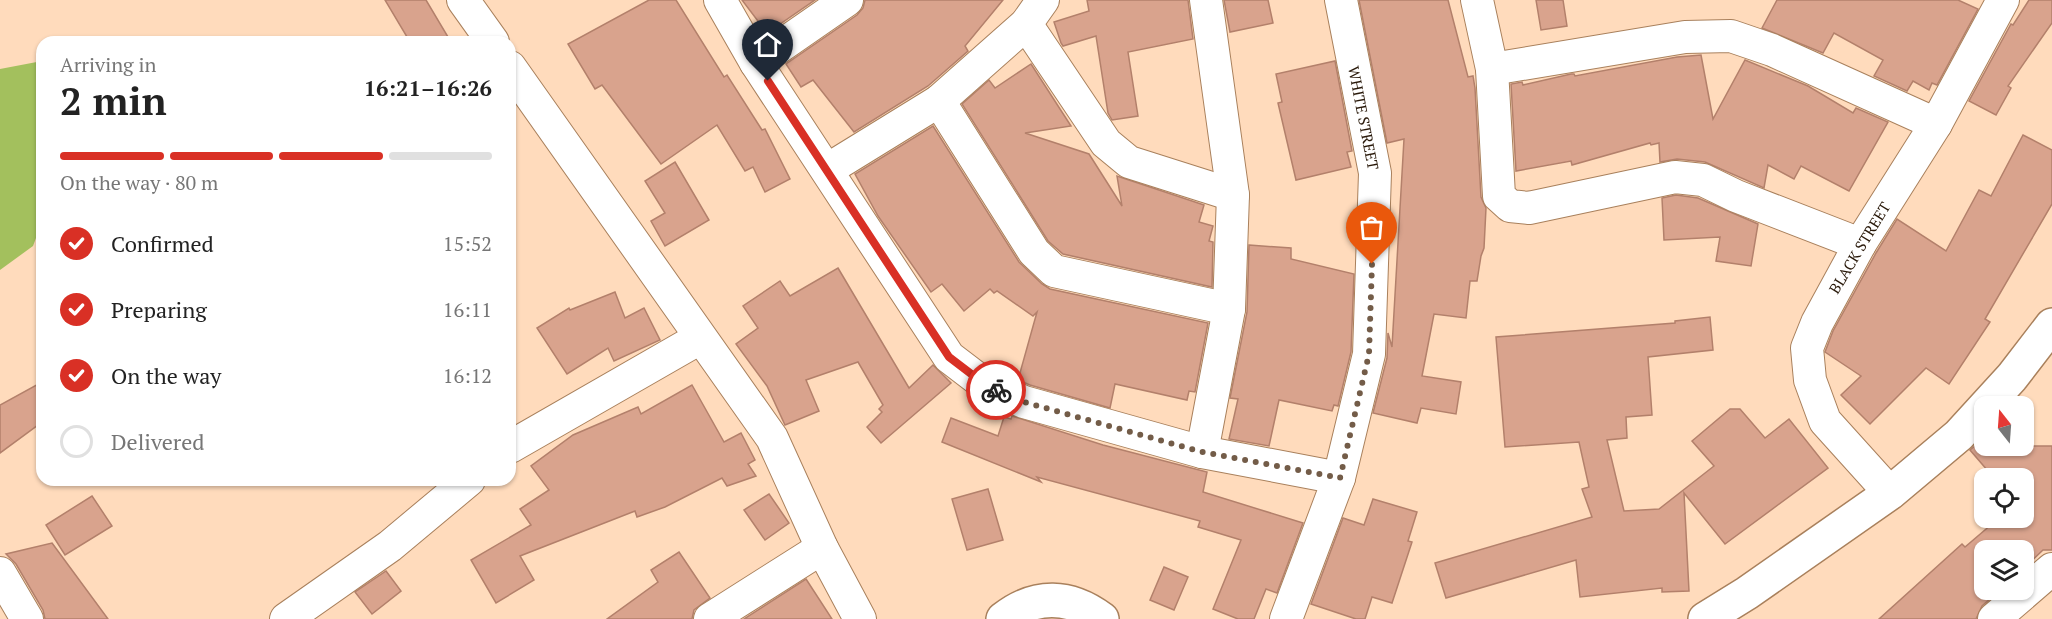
<!DOCTYPE html>
<meta charset="utf-8">
<style>
body{margin:0;font-family:"PT Serif",serif;background:#f6f6f6;color:#222;height:100vh;display:flex;flex-direction:column;font-size:22px;white-space:nowrap}
*{box-sizing:border-box;margin:0}
p{font-size:20px;color:#767676}
.icon{flex:none;width:33px;height:33px;fill:none;stroke:currentColor;stroke-width:2;stroke-linecap:round;stroke-linejoin:round}
.map{position:relative;flex:1;overflow:hidden}
.drawer{position:absolute;left:36px;top:36px;width:480px;height:450px;display:flex;flex-direction:column;background:#fff;border-radius:18px;box-shadow:0 2px 4px #0004}
.drawer>*{flex:none}
.needle{width:39px;rotate:343deg}
.buttons{position:absolute;left:1974px;top:396px;display:grid;gap:12px}
.buttons a{display:grid;place-items:center;width:60px;height:60px;border-radius:12px;background:#fff;box-shadow:0 2px 4px #0004;font-size:30px}
.pin{position:absolute;display:grid;place-items:center;width:51px;height:51px;color:#fff;margin:-62px -26px;border-radius:50% 50% 50% 0;rotate:-45deg;box-shadow:0 0 6px #0007}
.pin .icon{rotate:45deg}
.courier{position:absolute;display:grid;place-items:center;width:60px;height:60px;margin:-30px;border:4px solid #d93025;border-radius:50%;background:#fff;color:#222;box-shadow:0 2px 8px #0007}
.headline em{font-style:normal;font-weight:800}
.headline div{display:flex;flex-direction:column-reverse}
.headline{display:flex;align-items:center;justify-content:space-between;height:102px;padding:0 24px}
h1{font-size:39px;font-weight:800;line-height:45px}
.bar{display:grid;grid-template-columns:repeat(4,1fr);gap:9px 6px;align-content:center;height:72px;padding:0 24px}
.bar i{height:8px;border-radius:4px;background:#e0e0e0}
.bar .selected{background:#d93025}
.bar p{grid-column:span 4}
ol{padding:0 24px;list-style:none}
li{display:flex;align-items:center;gap:18px;height:66px}
li p{margin-inline-start:auto}
li .icon{padding:6px;border-radius:50%;background:#d93025;color:#fff;stroke-width:4}
li:last-child{color:#767676}
li i{width:33px;height:33px;border:3px solid #e0e0e0;border-radius:50%}
.map>svg:first-child{display:block}
.forest{fill:#a3c05d}
.building{fill:#d9a38d;stroke:#b3806b;stroke-width:1.5}
.lines{fill:none;stroke-linecap:round;stroke-linejoin:round}
.street-casing{stroke:#a9805c;stroke-width:34}
.secondary-casing{stroke:#a9805c;stroke-width:36}
.street{stroke:#fff;stroke-width:32}
.secondary{stroke:#fff;stroke-width:33}
.done{stroke:#735c48;stroke-width:6;stroke-dasharray:0 10.8}
.route{stroke:#d93025;stroke-width:8}
.labels{text-anchor:middle;stroke-width:5;stroke-linejoin:round;paint-order:stroke}
.street-label{font-size:15px;fill:#281809;stroke:#fff}
</style>
<div class="map">
<svg width="2052" height="619" viewBox="0 0 2052 619">
<rect width="100%" height="100%" fill="#ffdbbc"/>
<path class="forest" d="M42 61V222L33 246 0 270V69Z"/>
<g class="building">
<path d="M385 0H426L451 42H410Z"/>
<path d="M649 0H676L724 77 727 75 762 130 765 129 790 179 765 192 753 167 745 171 717 125 661 164 602 85 595 89 568 44Z"/>
<path d="M742 0H815L767 33Z"/>
<path d="M865 0H1003L965 46 968 51 928 86 854 132 813 80 801 87 786 64 857 15 863 8Z"/>
<path d="M1087 0H1188L1193 39 1128 52 1138 116 1112 120 1108 113 1096 36 1063 46 1061 43 1054 22 1089 11Z"/>
<path d="M1224 0H1268L1273 23 1230 32Z"/>
<path d="M1359 0H1448L1468 77 1473 76 1475 88 1481 197 1486 208 1484 248 1481 256 1477 281H1470L1466 318 1434 314 1422 376 1461 382 1456 414 1421 408 1417 423 1373 413 1387 358 1388 333 1392 347 1404 139 1387 143Z"/>
<path d="M1536 0H1563L1567 26 1541 30Z"/>
<path d="M1777 0H1958L1978 9 1937 85 1932 83 1929 90 1913 81 1907 91 1874 76 1883 60 1834 33 1823 53 1762 28Z"/>
<path d="M2029 0H2052V23L2008 86 2011 88 1996 115 1969 101 2011 24 2013 25Z"/>
<path d="M1701 55 1713 119 1745 60 1808 86 1853 113 1856 108 1888 122 1849 191 1801 166 1794 179 1768 165 1764 188 1705 162 1677 159 1660 162 1659 143 1651 145 1650 143 1572 165 1571 161 1516 171 1511 84 1522 82 1523 85 1571 74H1574L1575 76 1677 57Z"/>
<path d="M1335 61 1352 151 1347 152 1351 167 1296 180 1278 103 1282 102 1276 74Z"/>
<path d="M1031 64 1071 126 1025 133 1089 154 1122 206 1117 176 1204 205 1199 222 1213 226 1209 241 1213 242 1212 287 1063 254 1048 241 962 104 989 80 995 88Z"/>
<path d="M933 126 1019 262 1042 284 1050 289 1208 323 1195 392 1189 391 1187 400 1115 384 1110 408 1030 385 1018 380 1037 312 1033 316 997 291 994 293 990 289 964 311 942 284 931 292 878 216 855 174Z"/>
<path d="M2023 135 2052 150V204L1985 319 1990 322 1949 384 1926 368 1870 424 1841 395 1861 376 1825 352 1833 331 1876 253 1897 219 1946 251 1979 190 1991 196Z"/>
<path d="M675 162 709 220 665 246 651 221 665 213 645 181Z"/>
<path d="M1676 195 1698 198 1758 224 1751 266 1716 261 1720 237 1664 240 1662 198Z"/>
<path d="M1249 245 1291 248V259L1354 274 1351 352 1338 406 1334 405 1332 411 1279 400 1269 446 1229 439 1238 399 1230 398 1247 312Z"/>
<path d="M838 268 909 388 933 365 951 383 881 443 867 427 882 412 879 409 883 405 858 362 806 380 819 411 785 425 767 386 736 344 758 328 743 306 780 281 790 296Z"/>
<path d="M615 292 625 318 644 308 660 340 614 361 608 348 567 374 537 328 569 308 570 310Z"/>
<path d="M1710 317 1713 350 1648 357 1652 415 1626 417 1627 438 1607 440 1624 511 1659 509 1714 466 1692 441 1730 409H1740L1765 438 1789 419 1828 468 1725 544 1684 493 1689 591 1662 592V588L1580 597 1576 560 1446 598 1435 563 1592 517 1582 489 1589 487 1579 442 1505 447 1496 337 1675 323V321Z"/>
<path d="M42 382V422L0 453V405Z"/>
<path d="M692 385 724 442 741 433 755 460 748 464 756 476 727 486 722 478 665 507 637 517 635 511 520 556 534 580 496 603 471 560 531 525 520 509 549 490 531 466 573 435 638 407 641 414Z"/>
<path d="M1012 416 1103 445 1207 472 1203 492 1303 523 1277 593 1266 589 1254 619H1238L1213 609 1241 540 1198 527 1200 521 1037 477 1041 482 942 442 951 418 998 436 1004 417 1011 419Z"/>
<path d="M1975 446H2052V550H2043L2024 568V550H1984V590H2000L1982 606 1976 619H1879L1962 544 1965 547 1999 518H2024V478H1994L1970 450Z"/>
<path d="M988 489 1003 540 967 550 952 499Z"/>
<path d="M769 494 789 523 765 540 744 510Z"/>
<path d="M92 496 112 526 65 555 46 525Z"/>
<path d="M1373 499 1417 512 1408 541 1412 542 1392 603 1372 597 1365 619H1356L1311 604 1343 518 1364 525Z"/>
<path d="M52 543 108 619H45L43 610 16 564 6 554Z"/>
<path d="M679 552 710 598 694 610 692 619H607L658 582 651 570Z"/>
<path d="M1164 567 1188 577 1174 610 1150 600Z"/>
<path d="M386 571 401 591 372 614 355 592Z"/>
<path d="M806 579 832 619H744Z"/>
</g>
<g class="lines">
<g class="street-casing">
<g id="street">
<path d="M463 0 493 42"/>
<path d="M720 0 756 63 949 357 987 386 1024 402 1202 452 1339 478"/>
<path d="M1477 0 1492 69 1499 196 1510 206 1529 208 1675 177 1703 180 1736 196 1860 244"/>
<path d="M1026 24 1106 143 1129 162 1233 195"/>
<path d="M756 63 847 0"/>
<path d="M510 67 772 438 822 548 860 619"/>
<path d="M1492 69 1685 37 1731 36 1772 50 1936 124"/>
<path d="M939 101 1034 252 1054 271 1229 309"/>
<path d="M827 170 939 101 1026 24 1043 0"/>
<path d="M510 447 700 338"/>
<path d="M1202 452 1229 309 1233 195 1206 0"/>
<path d="M1890 493 1825 421 1810 380 1807 348 1817 323 1860 244 1936 124 2003 0"/>
<path d="M0 573 27 619"/>
<path d="M286 619 390 546 469 480"/>
<path d="M710 619 822 548"/>
<path d="M1286 619 1339 478 1369 354 1375 173 1341 0"/>
<path d="M1994 619 2052 569"/>
</g>
</g>
<g class="secondary-casing">
<g id="secondary">
<path d="M1003 619C1036 593 1070 595 1102 619"/>
<path d="M1705 619 1747 593 1890 493 1959 435 2012 377 2052 325"/>
</g>
</g>
<use href="#street" class="street"/>
<use href="#secondary" class="secondary"/>
</g>
<g class="lines">
<path class="done" d="M996 390 1024 402 1202 452 1340 478 1369 354 1372 264"/>
<path class="route" d="M768 81 949 357 987 386 996 390"/>
</g>
<g class="labels">
<g class="street-label">
<text transform="translate(1363 118) rotate(79)" y="5">WHITE STREET</text>
<text transform="translate(1860 248) rotate(-59)" y="5">BLACK STREET</text>
</g>
</g>
</svg>
<div class="buttons">
<a><svg class="needle" viewBox="-14 -14 28 28"><path d="M0-13l5 13h-10z" fill="#e53935"/><path d="M0 13l5-13h-10z" fill="#767676"/></svg></a>
<a><svg class="icon" aria-label="locate" viewBox="0 0 24 24"><circle cx="12" cy="12" r="6"/><path d="M12 2v4M12 18v4M2 12h4M18 12h4"/></svg></a>
<a><svg class="icon" aria-label="layers" viewBox="0 0 24 24"><path d="M12 4l9 5-9 5-9-5zM3 14l9 5 9-5"/></svg></a>
</div>
<div class="pin" style="left:1372px;top:264px;background:#ea580c"><svg class="icon" aria-label="bag" viewBox="0 0 24 24"><path d="M5 8h14l-1 12H6zM9 8a3 3 0 0 1 6 0"/></svg></div>
<div class="pin" style="left:768px;top:81px;background:#1f2937"><svg class="icon" aria-label="home" viewBox="0 0 24 24"><path d="M3 11l9-7 9 7M6 9v11h12V9"/></svg></div>
<div class="courier" style="left:996px;top:390px"><svg class="icon" aria-label="bike" viewBox="0 0 24 24"><circle cx="6" cy="16" r="4"/><circle cx="18" cy="16" r="4"/><path d="M6 16l4-8h5l3 8M10 8l3 8H6M13 5h3"/></svg></div>
<section class="drawer">
<div class="headline"><div><h1>2 min</h1><p>Arriving in</p></div><em>16:21–16:26</em></div>
<div class="bar"><i class="selected"></i><i class="selected"></i><i class="selected"></i><i></i><p>On the way · 80 m</p></div>
<ol>
<li><svg class="icon" aria-label="check" viewBox="0 0 24 24"><path d="M5 12l5 5 9-10"/></svg>Confirmed<p>15:52</p></li>
<li><svg class="icon" aria-label="check" viewBox="0 0 24 24"><path d="M5 12l5 5 9-10"/></svg>Preparing<p>16:11</p></li>
<li><svg class="icon" aria-label="check" viewBox="0 0 24 24"><path d="M5 12l5 5 9-10"/></svg>On the way<p>16:12</p></li>
<li><i></i>Delivered</li>
</ol>
</section>
</div>
